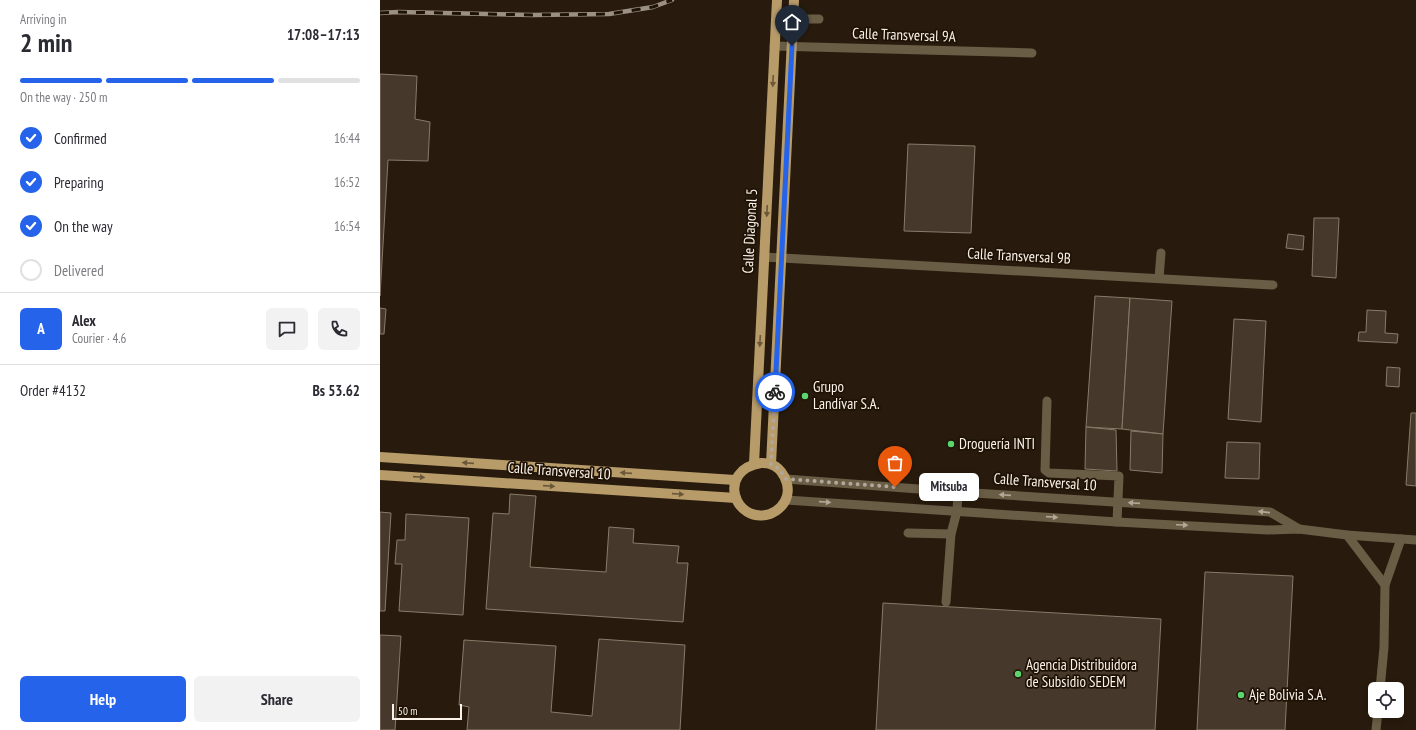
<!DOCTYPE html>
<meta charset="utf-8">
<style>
body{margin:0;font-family:"PT Sans Narrow",sans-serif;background:#f2f2f3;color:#2b2b33;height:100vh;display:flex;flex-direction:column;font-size:15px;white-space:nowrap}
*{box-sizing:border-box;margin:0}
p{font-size:13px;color:#7c7c81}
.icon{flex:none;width:22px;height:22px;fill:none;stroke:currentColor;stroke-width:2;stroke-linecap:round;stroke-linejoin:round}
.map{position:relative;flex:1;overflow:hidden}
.side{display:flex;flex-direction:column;background:#fff;width:380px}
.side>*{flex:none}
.buttons{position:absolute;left:988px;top:682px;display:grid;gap:8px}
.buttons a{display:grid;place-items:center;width:36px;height:36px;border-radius:6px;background:#fff;box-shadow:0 2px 6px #0003;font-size:20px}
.scale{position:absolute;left:12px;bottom:10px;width:70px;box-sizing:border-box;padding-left:4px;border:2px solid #fbf2e9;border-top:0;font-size:11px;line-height:14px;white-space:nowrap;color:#fbf2e9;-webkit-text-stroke:3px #1e1205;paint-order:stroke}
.pin{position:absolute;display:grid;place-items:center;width:34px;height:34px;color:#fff;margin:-41px -17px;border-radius:50% 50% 50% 0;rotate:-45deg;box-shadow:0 0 4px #0007}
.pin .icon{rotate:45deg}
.courier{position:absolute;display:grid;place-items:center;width:40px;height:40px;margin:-20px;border:3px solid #2563eb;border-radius:50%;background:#fff;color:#222;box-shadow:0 1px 5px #0007}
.bubble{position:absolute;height:28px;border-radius:6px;background:#fff;box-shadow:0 2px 6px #0003;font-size:13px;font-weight:700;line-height:28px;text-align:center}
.headline em{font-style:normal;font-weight:700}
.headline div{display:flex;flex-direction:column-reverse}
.headline{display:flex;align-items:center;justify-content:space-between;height:68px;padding:0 20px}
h1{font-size:26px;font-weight:700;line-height:30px}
.bar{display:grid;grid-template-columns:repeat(4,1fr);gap:6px 4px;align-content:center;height:48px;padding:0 20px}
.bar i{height:5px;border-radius:3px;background:#e1e1e2}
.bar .current{background:#2563eb}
.bar p{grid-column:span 4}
.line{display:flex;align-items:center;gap:10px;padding:0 20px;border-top:1px solid #e1e1e2}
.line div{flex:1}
.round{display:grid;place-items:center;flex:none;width:42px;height:42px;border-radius:6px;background:#f2f2f3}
ol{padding:0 20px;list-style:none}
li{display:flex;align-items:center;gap:12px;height:44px}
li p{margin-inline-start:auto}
li .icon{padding:4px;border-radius:50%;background:#2563eb;color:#fff;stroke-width:4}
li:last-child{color:#7c7c81}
li i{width:22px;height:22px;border:2px solid #e1e1e2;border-radius:50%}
.cta{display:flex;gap:8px;margin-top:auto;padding:8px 20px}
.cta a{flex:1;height:46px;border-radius:6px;background:#2563eb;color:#fff;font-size:16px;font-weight:700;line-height:46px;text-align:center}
.cta a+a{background:#f2f2f3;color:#2b2b33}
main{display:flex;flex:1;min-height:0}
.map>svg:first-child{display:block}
.building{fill:#46382a;stroke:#8a7a6a}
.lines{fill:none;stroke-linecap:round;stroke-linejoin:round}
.minor{stroke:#6a5d46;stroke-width:9}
.major{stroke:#b79c6a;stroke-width:10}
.rail-casing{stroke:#9b9084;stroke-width:4.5}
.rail{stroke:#1e1205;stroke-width:3;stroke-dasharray:9;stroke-linecap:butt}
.oneway{fill:#6a5738}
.oneway2{fill:#b2a898}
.done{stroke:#b1a79c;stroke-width:4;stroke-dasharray:0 7.2}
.route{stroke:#2563eb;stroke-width:5}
.poi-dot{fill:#5bd56e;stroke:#1e1205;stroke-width:1.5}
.labels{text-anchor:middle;stroke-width:3.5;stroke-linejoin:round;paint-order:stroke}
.street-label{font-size:15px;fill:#fbf2e9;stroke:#1e1205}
.poi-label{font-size:15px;fill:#fbf2e9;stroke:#1e1205;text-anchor:start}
</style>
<main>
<section class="side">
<div class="headline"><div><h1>2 min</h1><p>Arriving in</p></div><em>17:08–17:13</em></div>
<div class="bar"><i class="current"></i><i class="current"></i><i class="current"></i><i></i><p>On the way · 250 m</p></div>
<ol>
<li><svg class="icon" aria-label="check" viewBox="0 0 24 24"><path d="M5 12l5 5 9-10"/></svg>Confirmed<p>16:44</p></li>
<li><svg class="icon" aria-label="check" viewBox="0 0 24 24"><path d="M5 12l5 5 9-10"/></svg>Preparing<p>16:52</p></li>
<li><svg class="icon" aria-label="check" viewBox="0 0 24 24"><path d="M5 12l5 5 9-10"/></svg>On the way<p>16:54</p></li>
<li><i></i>Delivered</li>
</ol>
<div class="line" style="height:72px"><b class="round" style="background:#2563eb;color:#fff">A</b><div><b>Alex</b><p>Courier · 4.6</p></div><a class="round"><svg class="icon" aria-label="chat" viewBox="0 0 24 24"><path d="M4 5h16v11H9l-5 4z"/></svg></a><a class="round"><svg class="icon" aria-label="phone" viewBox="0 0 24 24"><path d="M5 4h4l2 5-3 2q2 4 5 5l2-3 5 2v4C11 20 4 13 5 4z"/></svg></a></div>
<div class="line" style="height:52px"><div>Order #4132</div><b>Bs 53.62</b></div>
<div class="cta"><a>Help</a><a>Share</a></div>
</section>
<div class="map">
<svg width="1036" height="730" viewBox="0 0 1036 730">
<rect width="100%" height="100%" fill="#281b0d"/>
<g class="building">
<path d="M0 74 37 76 35 119 50 122 48 161 8 160 0 296Z"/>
<path d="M528 144 595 146 591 233 524 231Z"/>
<path d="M934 218H959L956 278 932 276Z"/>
<path d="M908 234 924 236 923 250 906 248Z"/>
<path d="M715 296 750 298 742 429 706 427Z"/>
<path d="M750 298 792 301 783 434 742 429Z"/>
<path d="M0 308 6 309 4 334H0Z"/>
<path d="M987 310 1006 311 1005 333 1018 334 1017 343 978 341 979 332H986Z"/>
<path d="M854 319 886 321 881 422 848 419Z"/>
<path d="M1007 367 1020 368 1019 387 1006 386Z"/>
<path d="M1031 413H1036V486L1026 485Z"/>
<path d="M706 427 736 430 737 471 705 469Z"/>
<path d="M751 431 783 434 782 473 750 470Z"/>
<path d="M847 442 880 443 879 479 845 478Z"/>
<path d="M130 494 156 496 150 567 226 572 229 527 254 529 253 543 299 546 297 563H308L303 622 106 609 113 513 129 514Z"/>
<path d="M0 512 11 513 5 611H0Z"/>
<path d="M26 514 89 518 83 615 19 611 22 564H15L17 540H25Z"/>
<path d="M825 572 913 576 905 730H817Z"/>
<path d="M503 603 781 619 775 730H496Z"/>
<path d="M0 635 21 636 15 730H0Z"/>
<path d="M219 639 305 645 300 730H87L89 707 79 705 84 640 176 646 171 712 212 716Z"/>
</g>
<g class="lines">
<g class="minor">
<path d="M413 19H439"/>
<path d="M394 46 652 53"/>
<path d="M384 257 893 285"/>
<path d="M779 278 781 253"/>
<path d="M667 401 665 470 669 473 739 476 737 522"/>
<path d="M406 479 578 492 890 512 919 529"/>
<path d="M406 500 737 522 888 530 919 529 967 535 1036 540"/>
<path d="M528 533 571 534"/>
<path d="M967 535 1005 585"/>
<path d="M566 602 571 534 577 511 578 492"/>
<path d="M1000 689 1004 647 1005 585 1021 539"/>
<path d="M996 730 998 711"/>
</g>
<g class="major">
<path d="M0 457 355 480"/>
<path d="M381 463C384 463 388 463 390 464 403 468 410 484 407 496 405 504 398 511 390 514 354 525 336 470 381 463Z"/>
<path d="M374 464 397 0"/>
<path d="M391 464 414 0"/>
<path d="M0 475 356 498"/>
</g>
<g class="rail-casing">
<path id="rail" d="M0 13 18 12 152 15 229 14 273 7 292 0"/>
</g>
<use href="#rail" class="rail"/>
</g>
<defs><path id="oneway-solid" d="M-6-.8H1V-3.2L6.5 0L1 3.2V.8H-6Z"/></defs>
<g class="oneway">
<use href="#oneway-solid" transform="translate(393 81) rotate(93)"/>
<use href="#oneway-solid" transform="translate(387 211) rotate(93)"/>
<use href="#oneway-solid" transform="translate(380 341) rotate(93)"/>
<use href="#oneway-solid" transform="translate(88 463) rotate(-176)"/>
<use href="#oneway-solid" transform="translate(246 473) rotate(-176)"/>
<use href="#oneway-solid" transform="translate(39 477) rotate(4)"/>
<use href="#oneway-solid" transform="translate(169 486) rotate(4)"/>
<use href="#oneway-solid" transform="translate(298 494) rotate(4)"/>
</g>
<g class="oneway2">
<use href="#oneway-solid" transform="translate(625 495) rotate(-176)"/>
<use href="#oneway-solid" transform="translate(445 502) rotate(4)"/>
<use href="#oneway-solid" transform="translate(754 503) rotate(-176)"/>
<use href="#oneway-solid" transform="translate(884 512) rotate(-174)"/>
<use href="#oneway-solid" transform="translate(672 517) rotate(4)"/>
<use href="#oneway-solid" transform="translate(802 525) rotate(3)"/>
</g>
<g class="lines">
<path class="done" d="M395 392 391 464 399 469 406 479 515 487"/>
<path class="route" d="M395 392 412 46"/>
</g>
<g class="poi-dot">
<circle cx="425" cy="396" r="4"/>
<circle cx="571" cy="444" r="4"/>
<circle cx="638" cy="674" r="4"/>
<circle cx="861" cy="695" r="4"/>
</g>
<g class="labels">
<g class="street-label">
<text transform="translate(524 35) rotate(2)" y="5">Calle Transversal 9A</text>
<text transform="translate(370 231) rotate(-87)" y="5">Calle Diagonal 5</text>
<text transform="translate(639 256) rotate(3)" y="5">Calle Transversal 9B</text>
<text transform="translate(179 471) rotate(4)" y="5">Calle Transversal 10</text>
<text transform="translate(665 482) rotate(4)" y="5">Calle Transversal 10</text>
</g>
<g class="poi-label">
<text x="433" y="392">Grupo<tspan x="433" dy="17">Landívar S.A.</tspan></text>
<text x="579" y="449">Droguería INTI</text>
<text x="646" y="670">Agencia Distribuidora<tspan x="646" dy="17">de Subsidio SEDEM</tspan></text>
<text x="869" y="700">Aje Bolivia S.A.</text>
</g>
</g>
</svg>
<div class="buttons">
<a><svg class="icon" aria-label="locate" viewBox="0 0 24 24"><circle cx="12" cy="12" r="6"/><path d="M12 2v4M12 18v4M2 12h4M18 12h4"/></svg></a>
</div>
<div class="scale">50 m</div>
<div class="pin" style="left:515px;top:487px;background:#ea580c"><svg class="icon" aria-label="bag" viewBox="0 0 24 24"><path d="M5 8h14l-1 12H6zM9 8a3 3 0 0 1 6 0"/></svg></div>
<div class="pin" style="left:412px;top:46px;background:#1f2937"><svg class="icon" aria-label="home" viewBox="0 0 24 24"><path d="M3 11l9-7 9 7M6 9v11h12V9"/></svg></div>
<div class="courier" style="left:395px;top:392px"><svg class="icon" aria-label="bike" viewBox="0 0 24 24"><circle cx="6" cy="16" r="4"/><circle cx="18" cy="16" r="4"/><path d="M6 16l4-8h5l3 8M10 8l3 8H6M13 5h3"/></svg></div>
<div class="bubble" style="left:539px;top:473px;width:60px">Mitsuba</div>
</div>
</main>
